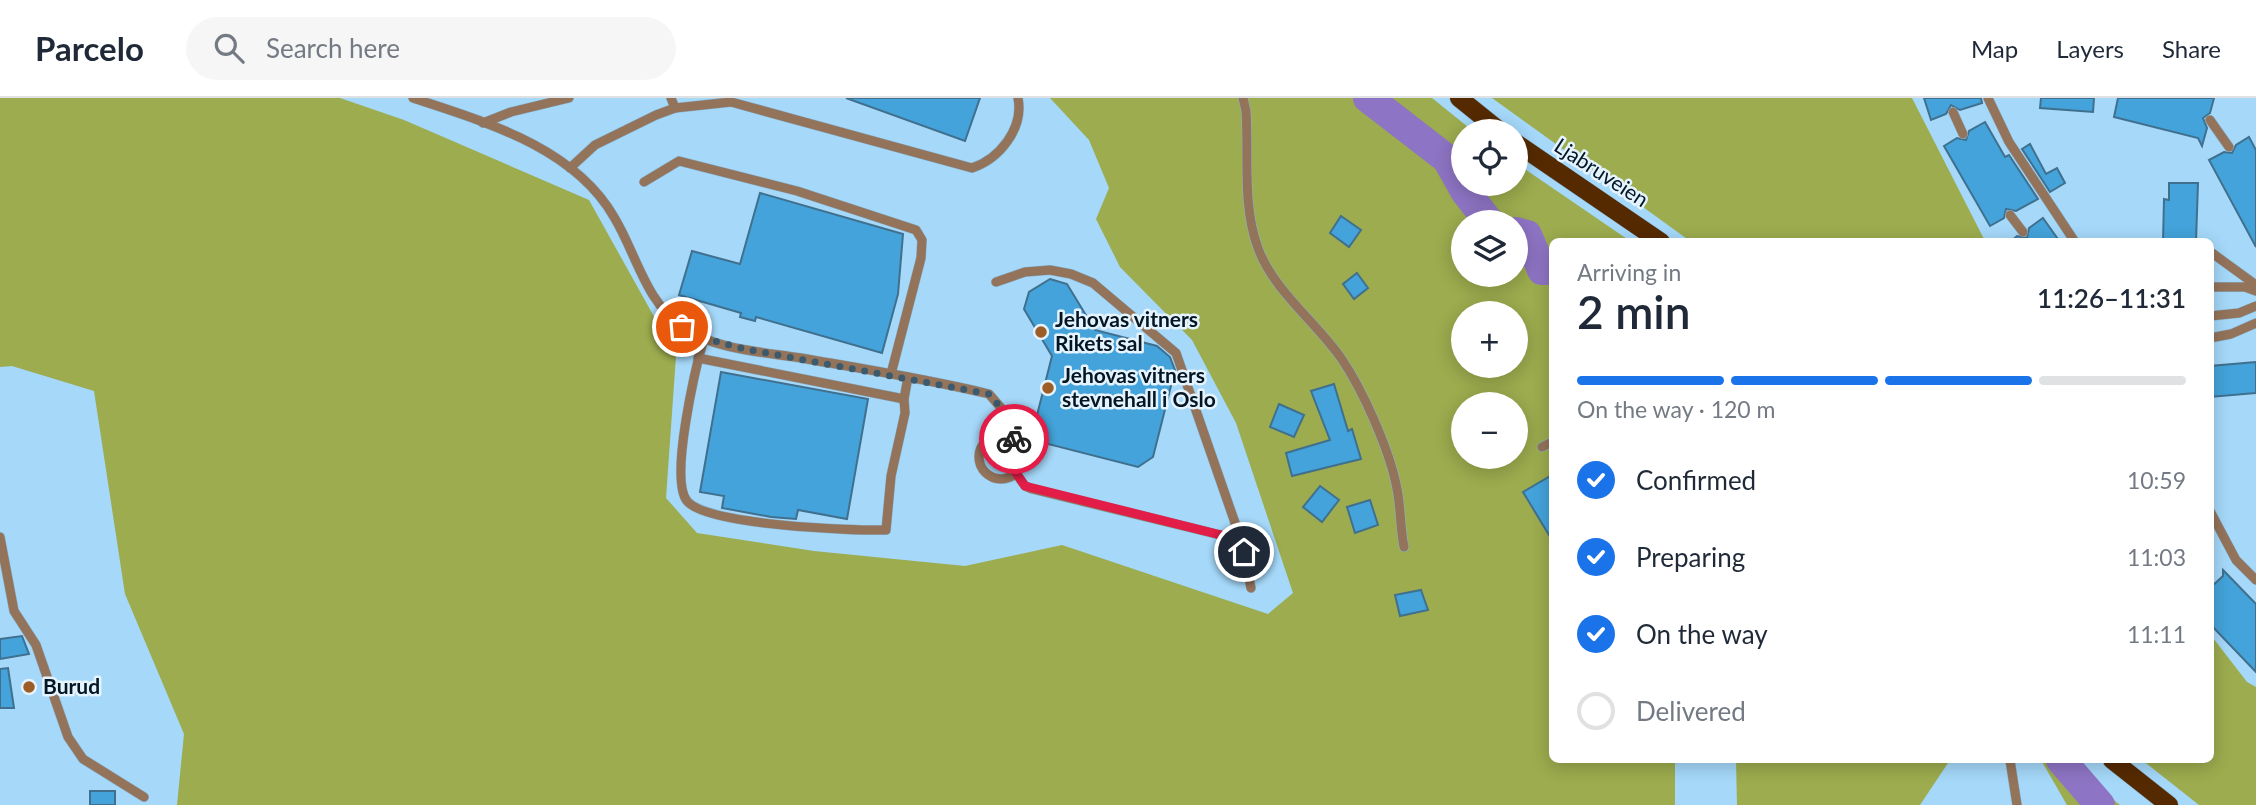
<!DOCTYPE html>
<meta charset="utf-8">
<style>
body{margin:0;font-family:Lato,sans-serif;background:#f6f6f7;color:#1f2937;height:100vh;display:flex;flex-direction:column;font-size:26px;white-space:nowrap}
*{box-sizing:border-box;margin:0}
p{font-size:23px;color:#747a83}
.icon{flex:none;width:38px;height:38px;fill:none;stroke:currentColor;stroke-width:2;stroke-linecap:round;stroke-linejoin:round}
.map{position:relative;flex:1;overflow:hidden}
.drawer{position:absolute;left:1549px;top:140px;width:665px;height:525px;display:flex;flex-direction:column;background:#fff;border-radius:10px;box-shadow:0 4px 18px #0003}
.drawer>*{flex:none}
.fabs{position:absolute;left:1451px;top:21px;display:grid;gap:14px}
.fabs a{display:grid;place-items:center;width:77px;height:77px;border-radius:50%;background:#fff;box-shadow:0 4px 18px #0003;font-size:35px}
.pin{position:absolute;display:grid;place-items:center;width:60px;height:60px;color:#fff;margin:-30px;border:4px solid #fff;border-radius:50%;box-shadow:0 2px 7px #0007}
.courier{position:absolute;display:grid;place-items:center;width:70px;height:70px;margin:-35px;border:5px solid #e11d48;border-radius:50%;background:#fff;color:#222;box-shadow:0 2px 9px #0007}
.head em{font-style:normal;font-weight:600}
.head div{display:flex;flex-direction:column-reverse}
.head{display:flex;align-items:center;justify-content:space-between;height:119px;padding:0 28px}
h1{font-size:46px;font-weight:600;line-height:52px}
.bar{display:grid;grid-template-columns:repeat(4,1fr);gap:10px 7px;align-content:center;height:84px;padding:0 28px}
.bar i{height:9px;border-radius:5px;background:#e0e1e3}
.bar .selected{background:#1a73e8}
.bar p{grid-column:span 4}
ol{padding:0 28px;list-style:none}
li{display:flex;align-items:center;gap:21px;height:77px}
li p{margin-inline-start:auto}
li .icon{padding:7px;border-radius:50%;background:#1a73e8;color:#fff;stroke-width:4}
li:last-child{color:#747a83}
li i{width:38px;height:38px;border:4px solid #e0e1e3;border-radius:50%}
header{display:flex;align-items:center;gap:42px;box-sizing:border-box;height:98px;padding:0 35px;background:#fff;border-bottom:2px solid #e0e1e3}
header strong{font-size:33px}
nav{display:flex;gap:38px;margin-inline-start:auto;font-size:24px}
.search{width:490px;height:63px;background:#f6f6f7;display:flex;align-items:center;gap:18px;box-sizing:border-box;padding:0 24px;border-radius:38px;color:#747a83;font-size:26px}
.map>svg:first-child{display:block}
.forest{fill:#9cac4e;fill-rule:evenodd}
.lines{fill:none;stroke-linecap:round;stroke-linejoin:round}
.river{stroke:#8e74c4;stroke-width:30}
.building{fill:#43a3da;stroke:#40708e;stroke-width:2}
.lane-casing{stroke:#88b5d2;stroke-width:10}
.primary-casing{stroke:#88b5d2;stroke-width:19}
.lane{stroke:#94735b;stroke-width:9}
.primary{stroke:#552a00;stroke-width:18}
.done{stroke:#3c5a6d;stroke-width:7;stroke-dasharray:0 12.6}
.route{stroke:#e11d48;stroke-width:9}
.poi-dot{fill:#9d5d26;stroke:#e4f3fe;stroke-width:2.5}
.labels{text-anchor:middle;stroke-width:5;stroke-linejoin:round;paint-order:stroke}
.street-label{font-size:21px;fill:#041622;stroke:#e4f3fe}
.poi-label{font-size:21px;font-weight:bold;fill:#041622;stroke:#e4f3fe;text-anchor:start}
</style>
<header>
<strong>Parcelo</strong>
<div class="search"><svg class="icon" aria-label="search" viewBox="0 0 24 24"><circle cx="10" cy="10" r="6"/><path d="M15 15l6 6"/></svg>Search here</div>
<nav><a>Map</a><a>Layers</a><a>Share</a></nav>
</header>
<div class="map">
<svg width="2256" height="707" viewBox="0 0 2256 707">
<rect width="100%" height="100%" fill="#a5d8f9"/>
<g class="forest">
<path d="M0 0H340L404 22 589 102 676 258 666 400 697 435 814 453 965 468 1062 447 1268 516 1293 495 1236 325 1192 242 1120 169 1096 121 1109 90 1089 42 1050 0H1432L1473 33H1463V86H1516V65L1630 143 1552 144V662H1675V707H177L184 636 125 496 94 293 12 268 0 269ZM1463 124H1516V177H1463ZM1463 215H1516V268H1463ZM1463 306H1516V359H1463Z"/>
<path d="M1492 0H1912L1985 143H1690Z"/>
<path d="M2210 536 2247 584 2256 589V707H2199L2142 662H2210Z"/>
<path d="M1736 662H1950L1920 707H1737Z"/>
<path d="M2041 662H2063L2120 707H2067Z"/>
</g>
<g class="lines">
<g class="river">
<path d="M1368 0 1447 61 1465 93 1489 124"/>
<path d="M1516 134 1527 137 1542 172H1552"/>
<path d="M2061 662 2100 707"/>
</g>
</g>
<g class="building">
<path d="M846 0H980L965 43Z"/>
<path d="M1924 0H1981L1982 5 1960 12 1951 7 1946 16 1931 22Z"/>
<path d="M2041 0H2094L2093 14 2040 10Z"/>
<path d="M2118 0H2214L2210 15 2203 20 2207 30 2202 48 2198 40 2114 19Z"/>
<path d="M1985 24 2005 59 2009 57 2038 101 2016 113 2006 111 2004 120 1990 128 1944 48 1957 40 1966 42 1969 33Z"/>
<path d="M2249 39 2256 52V149L2209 62 2224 54 2232 55 2236 47Z"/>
<path d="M2030 46 2046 76 2057 70 2065 85 2050 94 2022 51Z"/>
<path d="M2169 85H2198L2196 144H2163L2164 101 2169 102Z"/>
<path d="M760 95 903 136 898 196 882 255 756 219 755 223 740 219 741 215 679 197 692 153 740 166Z"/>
<path d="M1341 118 1361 132 1349 149 1330 135Z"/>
<path d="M2043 120 2060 144H2010L2017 138 2027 140 2029 130Z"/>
<path d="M1357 175 1368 190 1354 201 1343 186Z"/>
<path d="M1050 181 1067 186 1095 232 1157 248 1170 259 1175 272 1153 359 1138 369 1044 345 1034 329 1052 258 1024 211 1029 194Z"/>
<path d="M2256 264V295L2210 299V268Z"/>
<path d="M721 274 868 301 847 421 798 412 796 421 771 419 722 410 724 398 700 394Z"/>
<path d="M1334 286 1348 333 1352 331 1361 361 1292 378 1286 355 1330 342 1311 293Z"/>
<path d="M1279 306 1304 317 1294 339 1270 329Z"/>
<path d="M1552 377V442L1523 394Z"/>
<path d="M1320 388 1339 402 1322 424 1303 409Z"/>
<path d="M1370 402 1378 427 1355 435 1347 409Z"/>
<path d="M2223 472 2256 506V574L2210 526V490L2223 478Z"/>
<path d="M1421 492 1428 512 1400 518 1395 497Z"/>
<path d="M22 538 29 556 0 561V541Z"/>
<path d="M8 570 14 610H0V571Z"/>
<rect x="90" y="693" width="25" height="14"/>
</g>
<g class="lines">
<g class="lane-casing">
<g id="lane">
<path d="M413 0C485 24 574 49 614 119 637 157 645 204 684 230 716 252 764 254 801 260 864 271 927 281 989 296L1002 311 1006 337"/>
<path d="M671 0 675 10"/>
<path d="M1243 0 1246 13C1249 58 1242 107 1258 150 1273 192 1316 224 1341 260 1363 292 1390 353 1397 391 1401 410 1400 430 1404 449"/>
<path d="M1988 0 2009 44 2075 144"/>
<path d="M1953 14 1963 36"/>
<path d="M2210 22 2229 49"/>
<path d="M483 25 511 14 569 0"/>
<path d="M570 70 595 47 656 17 675 10 731 4 972 70C999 61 1024 31 1018 0"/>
<path d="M644 84 679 63 797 93 916 132 922 142 921 160 891 276"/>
<path d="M2010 117 2023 134"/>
<path d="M2212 155 2256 187"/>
<path d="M996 184 1025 174 1050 172 1071 176 1093 185 1176 255 1241 442 1251 490"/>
<path d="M2210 189H2245L2256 193"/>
<path d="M2210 218 2239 215 2256 208"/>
<path d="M704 240C696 268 669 381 687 403 706 427 853 433 886 432L891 378 905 315 904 301 908 279"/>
<path d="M2210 240 2231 236 2256 225"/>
<path d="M698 260 904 301"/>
<circle cx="1001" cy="359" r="22"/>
<path d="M1542 349 1552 344"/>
<path d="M1016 375 1025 388 1032 391 1241 442"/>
<path d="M2210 413 2236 462 2256 482"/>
<path d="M0 439 14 513 36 547 68 639 83 661 144 699"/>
<path d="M2010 662 2017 707"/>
</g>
</g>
<g class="primary-casing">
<g id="primary">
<path d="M1459 0 1500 33"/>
<path d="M1516 45 1661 144"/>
<path d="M2112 662 2169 707"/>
</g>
</g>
<use href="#lane" class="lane"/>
<use href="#primary" class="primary"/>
</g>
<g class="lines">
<path class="done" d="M682 229 696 238 745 251 989 296 1002 311 1006 337 1014 341"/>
<path class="route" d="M1014 341C1025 351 1026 364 1016 375L1025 388 1241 442 1244 454"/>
</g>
<g class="poi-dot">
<circle cx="1041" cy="234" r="7"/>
<circle cx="1048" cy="290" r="7"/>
<circle cx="29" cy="589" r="7"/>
</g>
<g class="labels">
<g class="street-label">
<text transform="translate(1601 75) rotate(33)" y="7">Ljabruveien</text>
</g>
<g class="poi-label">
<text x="1055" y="229">Jehovas vitners<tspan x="1055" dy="24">Rikets sal</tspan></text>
<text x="1062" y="285">Jehovas vitners<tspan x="1062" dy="24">stevnehall i Oslo</tspan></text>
<text x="43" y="596">Burud</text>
</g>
</g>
</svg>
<div class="fabs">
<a><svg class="icon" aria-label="locate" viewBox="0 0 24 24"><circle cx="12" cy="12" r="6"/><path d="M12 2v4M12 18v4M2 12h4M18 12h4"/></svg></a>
<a><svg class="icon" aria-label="layers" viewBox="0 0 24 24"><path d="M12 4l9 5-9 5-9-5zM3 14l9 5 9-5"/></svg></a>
<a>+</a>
<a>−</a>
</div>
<div class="pin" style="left:682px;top:229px;background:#ea580c"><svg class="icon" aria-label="bag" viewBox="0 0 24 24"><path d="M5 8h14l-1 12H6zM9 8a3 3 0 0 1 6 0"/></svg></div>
<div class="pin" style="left:1244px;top:454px;background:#1f2937"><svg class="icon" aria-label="home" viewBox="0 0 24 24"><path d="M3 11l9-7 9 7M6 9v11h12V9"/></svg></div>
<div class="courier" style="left:1014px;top:341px"><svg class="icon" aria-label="bike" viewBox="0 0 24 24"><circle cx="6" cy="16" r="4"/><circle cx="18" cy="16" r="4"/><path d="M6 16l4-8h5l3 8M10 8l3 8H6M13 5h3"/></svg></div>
<section class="drawer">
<div class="head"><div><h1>2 min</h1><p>Arriving in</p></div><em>11:26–11:31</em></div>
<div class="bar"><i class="selected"></i><i class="selected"></i><i class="selected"></i><i></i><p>On the way · 120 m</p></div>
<ol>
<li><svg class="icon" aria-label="check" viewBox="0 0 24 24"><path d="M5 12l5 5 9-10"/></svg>Confirmed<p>10:59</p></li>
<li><svg class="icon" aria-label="check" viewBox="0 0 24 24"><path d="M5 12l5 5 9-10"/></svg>Preparing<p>11:03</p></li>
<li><svg class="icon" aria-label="check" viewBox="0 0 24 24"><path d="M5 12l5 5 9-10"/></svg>On the way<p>11:11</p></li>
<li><i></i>Delivered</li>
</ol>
</section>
</div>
